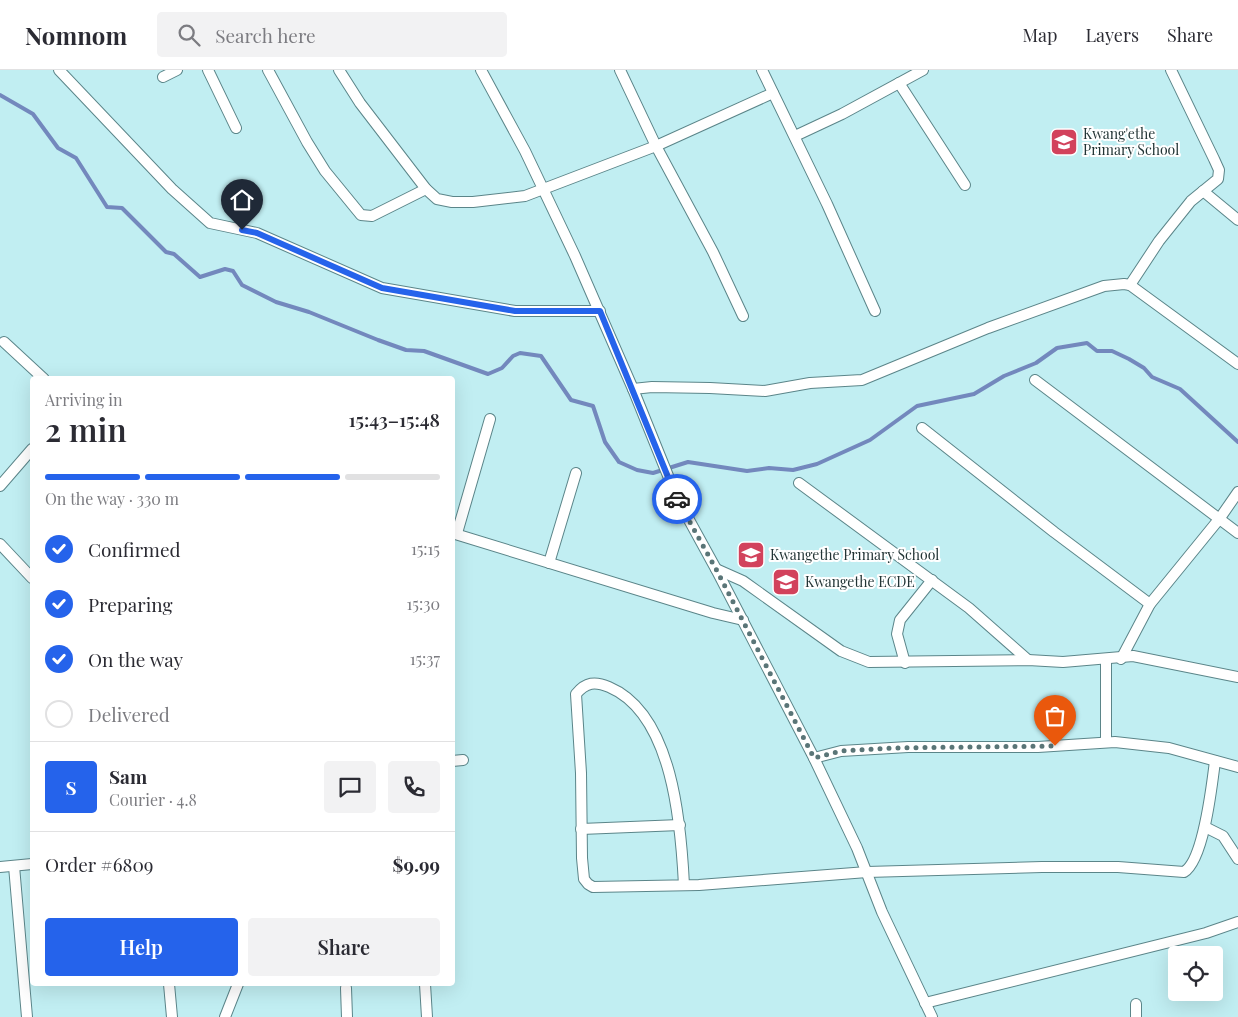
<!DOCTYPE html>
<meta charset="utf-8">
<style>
body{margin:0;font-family:"Playfair Display",serif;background:#f2f2f3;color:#2b2b33;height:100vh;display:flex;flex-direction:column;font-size:19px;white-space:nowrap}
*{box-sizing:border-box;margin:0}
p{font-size:16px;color:#7c7c81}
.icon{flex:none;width:28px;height:28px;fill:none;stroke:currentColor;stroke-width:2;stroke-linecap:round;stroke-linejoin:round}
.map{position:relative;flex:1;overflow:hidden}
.drawer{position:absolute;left:30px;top:306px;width:425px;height:610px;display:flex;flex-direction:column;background:#fff;border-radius:5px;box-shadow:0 5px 20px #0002}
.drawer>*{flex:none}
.tools{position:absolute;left:1168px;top:876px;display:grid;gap:10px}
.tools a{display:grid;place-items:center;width:55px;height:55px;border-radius:5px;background:#fff;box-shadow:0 5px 20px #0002;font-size:25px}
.pin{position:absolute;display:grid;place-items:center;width:42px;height:42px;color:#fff;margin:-51px -21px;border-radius:50% 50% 50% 0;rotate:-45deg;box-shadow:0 0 5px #0007}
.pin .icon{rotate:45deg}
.courier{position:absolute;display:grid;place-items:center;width:50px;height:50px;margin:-25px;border:4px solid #2563eb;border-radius:50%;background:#fff;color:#222;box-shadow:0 1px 6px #0007}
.headline em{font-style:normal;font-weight:600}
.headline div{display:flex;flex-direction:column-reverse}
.headline{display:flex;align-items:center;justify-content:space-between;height:85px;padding:0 15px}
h1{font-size:32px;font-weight:600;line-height:38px}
.bar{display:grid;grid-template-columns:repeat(4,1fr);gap:8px 5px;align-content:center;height:60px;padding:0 15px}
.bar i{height:6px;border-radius:4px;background:#e1e1e2}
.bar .selected{background:#2563eb}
.bar p{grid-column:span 4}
.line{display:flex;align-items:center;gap:12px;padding:0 15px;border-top:1px solid #e1e1e2}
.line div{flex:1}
.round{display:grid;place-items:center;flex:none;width:52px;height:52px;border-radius:5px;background:#f2f2f3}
ol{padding:0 15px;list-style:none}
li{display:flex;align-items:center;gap:15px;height:55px}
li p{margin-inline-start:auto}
li .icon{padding:5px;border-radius:50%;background:#2563eb;color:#fff;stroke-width:4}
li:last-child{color:#7c7c81}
li i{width:28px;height:28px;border:2px solid #e1e1e2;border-radius:50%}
.primary-button{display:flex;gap:10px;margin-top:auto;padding:10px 15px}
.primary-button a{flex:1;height:58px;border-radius:5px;background:#2563eb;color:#fff;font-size:20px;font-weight:600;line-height:58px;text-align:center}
.primary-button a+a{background:#f2f2f3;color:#2b2b33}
header{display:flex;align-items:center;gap:30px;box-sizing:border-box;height:70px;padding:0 25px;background:#fff;border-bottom:1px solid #e1e1e2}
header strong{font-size:24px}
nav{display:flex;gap:28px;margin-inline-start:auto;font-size:18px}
.search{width:350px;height:45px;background:#f2f2f3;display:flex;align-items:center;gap:12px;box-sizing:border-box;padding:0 18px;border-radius:5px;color:#7c7c81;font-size:19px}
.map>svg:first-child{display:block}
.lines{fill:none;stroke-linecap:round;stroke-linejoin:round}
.stream{stroke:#7388bd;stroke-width:4}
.minor-casing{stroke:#5b8589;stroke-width:12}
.minor{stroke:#fff;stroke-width:10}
.done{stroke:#5a7577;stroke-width:5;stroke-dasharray:0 9}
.route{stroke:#2563eb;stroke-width:6}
.labels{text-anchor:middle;stroke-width:4;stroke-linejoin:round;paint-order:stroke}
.poi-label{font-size:14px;fill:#223435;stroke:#fff;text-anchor:start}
</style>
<header>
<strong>Nomnom</strong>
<div class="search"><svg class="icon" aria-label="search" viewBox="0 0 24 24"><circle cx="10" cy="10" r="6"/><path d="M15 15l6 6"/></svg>Search here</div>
<nav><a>Map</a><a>Layers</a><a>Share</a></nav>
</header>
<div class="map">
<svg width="1238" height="947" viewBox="0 0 1238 947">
<rect width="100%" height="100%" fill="#c1eef2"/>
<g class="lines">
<path class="stream" d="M0 25 33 44 58 78 76 88 107 137 122 138 166 182 174 184 200 207 225 199 233 201 242 215 276 232 309 242 378 270 406 280 424 281 488 304 502 298 513 286 520 283 541 286 571 330 593 336 605 372 619 392 637 400 653 403 688 392 747 401 769 398 793 400 817 394 870 370 917 336 974 324 1004 306 1036 293 1057 278 1087 273 1097 281H1112L1129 289 1144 298 1152 307 1180 319 1238 372"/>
<g class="minor-casing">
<g id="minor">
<path d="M59 0 172 119 210 153 257 163 382 218 515 241H600"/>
<path d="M208 0 236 58"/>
<path d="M268 0 307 72 325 101 361 145 372 146 426 119"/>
<path d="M339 0 360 33 426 119 437 129 452 132H473L525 126 656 76 773 23"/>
<path d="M481 0 525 81 575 186 633 319 677 428 716 499 814 688 857 778 882 842 932 947"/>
<path d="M620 0 656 76 713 182 743 246"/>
<path d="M762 0 827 134 875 241"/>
<path d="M163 7 177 0"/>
<path d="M899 13 965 115"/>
<path d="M795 66 842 44 923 0"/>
<path d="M1203 121 1238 150"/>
<path d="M1130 215 1159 171 1191 131 1218 109 1219 100 1214 89 1171 0"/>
<path d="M4 272 44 309"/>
<path d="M1035 310 1238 463"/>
<path d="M633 319 652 317 710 318 765 321 810 313 862 310 988 258 1104 216 1124 214 1130 215 1238 294"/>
<path d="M922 358 1054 462 1150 534"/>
<path d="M799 413 969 538 1028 590"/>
<path d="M0 416 32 379"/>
<path d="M452 463 713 543 743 550"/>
<path d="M457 463 490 349"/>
<path d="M0 474 32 508"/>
<path d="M549 493 576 403"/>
<path d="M716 499 743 511 841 581 869 592 1028 590 1063 592 1133 586 1238 607"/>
<path d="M1121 589 1150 534 1220 448 1238 422"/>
<path d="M1106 590V672"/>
<path d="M905 593 897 564 900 550 932 510"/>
<path d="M814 688 841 681 908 677H1038L1115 672 1169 678 1238 697"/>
<path d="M452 691 463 690"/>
<path d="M1205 757 1223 766 1238 789"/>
<path d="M581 759 680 755"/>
<path d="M14 796 27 947"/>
<path d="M0 797 32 794"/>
<path d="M684 815C681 755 673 644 609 617 595 611 586 612 576 624L581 703 582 788 584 809 588 814 593 817 699 815 867 802 1042 797H1118L1184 802C1204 790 1212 714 1215 691"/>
<path d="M169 914 172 947"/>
<path d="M425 914 427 947"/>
<path d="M346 918 347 947"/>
<path d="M925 933 1206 863 1238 852"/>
<path d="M1136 934V947"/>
<path d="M225 947 238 914"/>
</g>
</g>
<use href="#minor" class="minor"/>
</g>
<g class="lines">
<path class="done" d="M677 429 716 499 814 688 841 681 892 678 1055 676"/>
<path class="route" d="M242 160 257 163 382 218 515 241H600L677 429"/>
</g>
<defs>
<g id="school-square" transform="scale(1.4375)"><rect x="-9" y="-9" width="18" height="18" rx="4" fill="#d2425c" stroke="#fff"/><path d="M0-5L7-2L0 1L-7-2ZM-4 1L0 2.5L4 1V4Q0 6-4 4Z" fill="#fff"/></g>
</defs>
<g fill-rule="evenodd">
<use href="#school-square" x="1064" y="72"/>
<use href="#school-square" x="751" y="485"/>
<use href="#school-square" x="786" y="512"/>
</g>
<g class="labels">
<g class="poi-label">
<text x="1083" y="69">Kwang'ethe<tspan x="1083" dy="16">Primary School</tspan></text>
<text x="770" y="490">Kwangethe Primary School</text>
<text x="805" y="517">Kwangethe ECDE</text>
</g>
</g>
</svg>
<div class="tools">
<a><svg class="icon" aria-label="locate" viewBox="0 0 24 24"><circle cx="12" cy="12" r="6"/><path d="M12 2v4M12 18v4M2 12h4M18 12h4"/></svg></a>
</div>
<div class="pin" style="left:1055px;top:676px;background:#ea580c"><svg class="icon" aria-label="bag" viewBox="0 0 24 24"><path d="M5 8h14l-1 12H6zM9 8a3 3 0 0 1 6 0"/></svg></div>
<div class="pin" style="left:242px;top:160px;background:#1f2937"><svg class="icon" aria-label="home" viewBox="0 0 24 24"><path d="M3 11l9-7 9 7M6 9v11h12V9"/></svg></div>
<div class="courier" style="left:677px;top:429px"><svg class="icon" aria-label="car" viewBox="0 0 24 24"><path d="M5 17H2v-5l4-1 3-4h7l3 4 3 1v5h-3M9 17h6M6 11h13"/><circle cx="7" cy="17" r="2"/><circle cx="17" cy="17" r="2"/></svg></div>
<section class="drawer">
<div class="headline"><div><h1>2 min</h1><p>Arriving in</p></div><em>15:43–15:48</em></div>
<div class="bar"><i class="selected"></i><i class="selected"></i><i class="selected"></i><i></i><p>On the way · 330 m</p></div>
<ol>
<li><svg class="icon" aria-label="check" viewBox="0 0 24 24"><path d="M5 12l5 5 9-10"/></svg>Confirmed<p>15:15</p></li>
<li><svg class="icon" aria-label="check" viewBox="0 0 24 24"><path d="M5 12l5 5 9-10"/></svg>Preparing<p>15:30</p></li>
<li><svg class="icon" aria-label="check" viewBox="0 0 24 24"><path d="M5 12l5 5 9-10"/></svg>On the way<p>15:37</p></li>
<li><i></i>Delivered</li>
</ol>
<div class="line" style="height:90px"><b class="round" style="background:#2563eb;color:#fff">S</b><div><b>Sam</b><p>Courier · 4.8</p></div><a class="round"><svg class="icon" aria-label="chat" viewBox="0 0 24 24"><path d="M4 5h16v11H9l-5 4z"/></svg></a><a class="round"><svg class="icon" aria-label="phone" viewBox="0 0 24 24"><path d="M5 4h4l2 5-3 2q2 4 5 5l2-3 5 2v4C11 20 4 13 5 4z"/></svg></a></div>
<div class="line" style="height:65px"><div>Order #6809</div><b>$9.99</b></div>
<div class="primary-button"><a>Help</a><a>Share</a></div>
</section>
</div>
